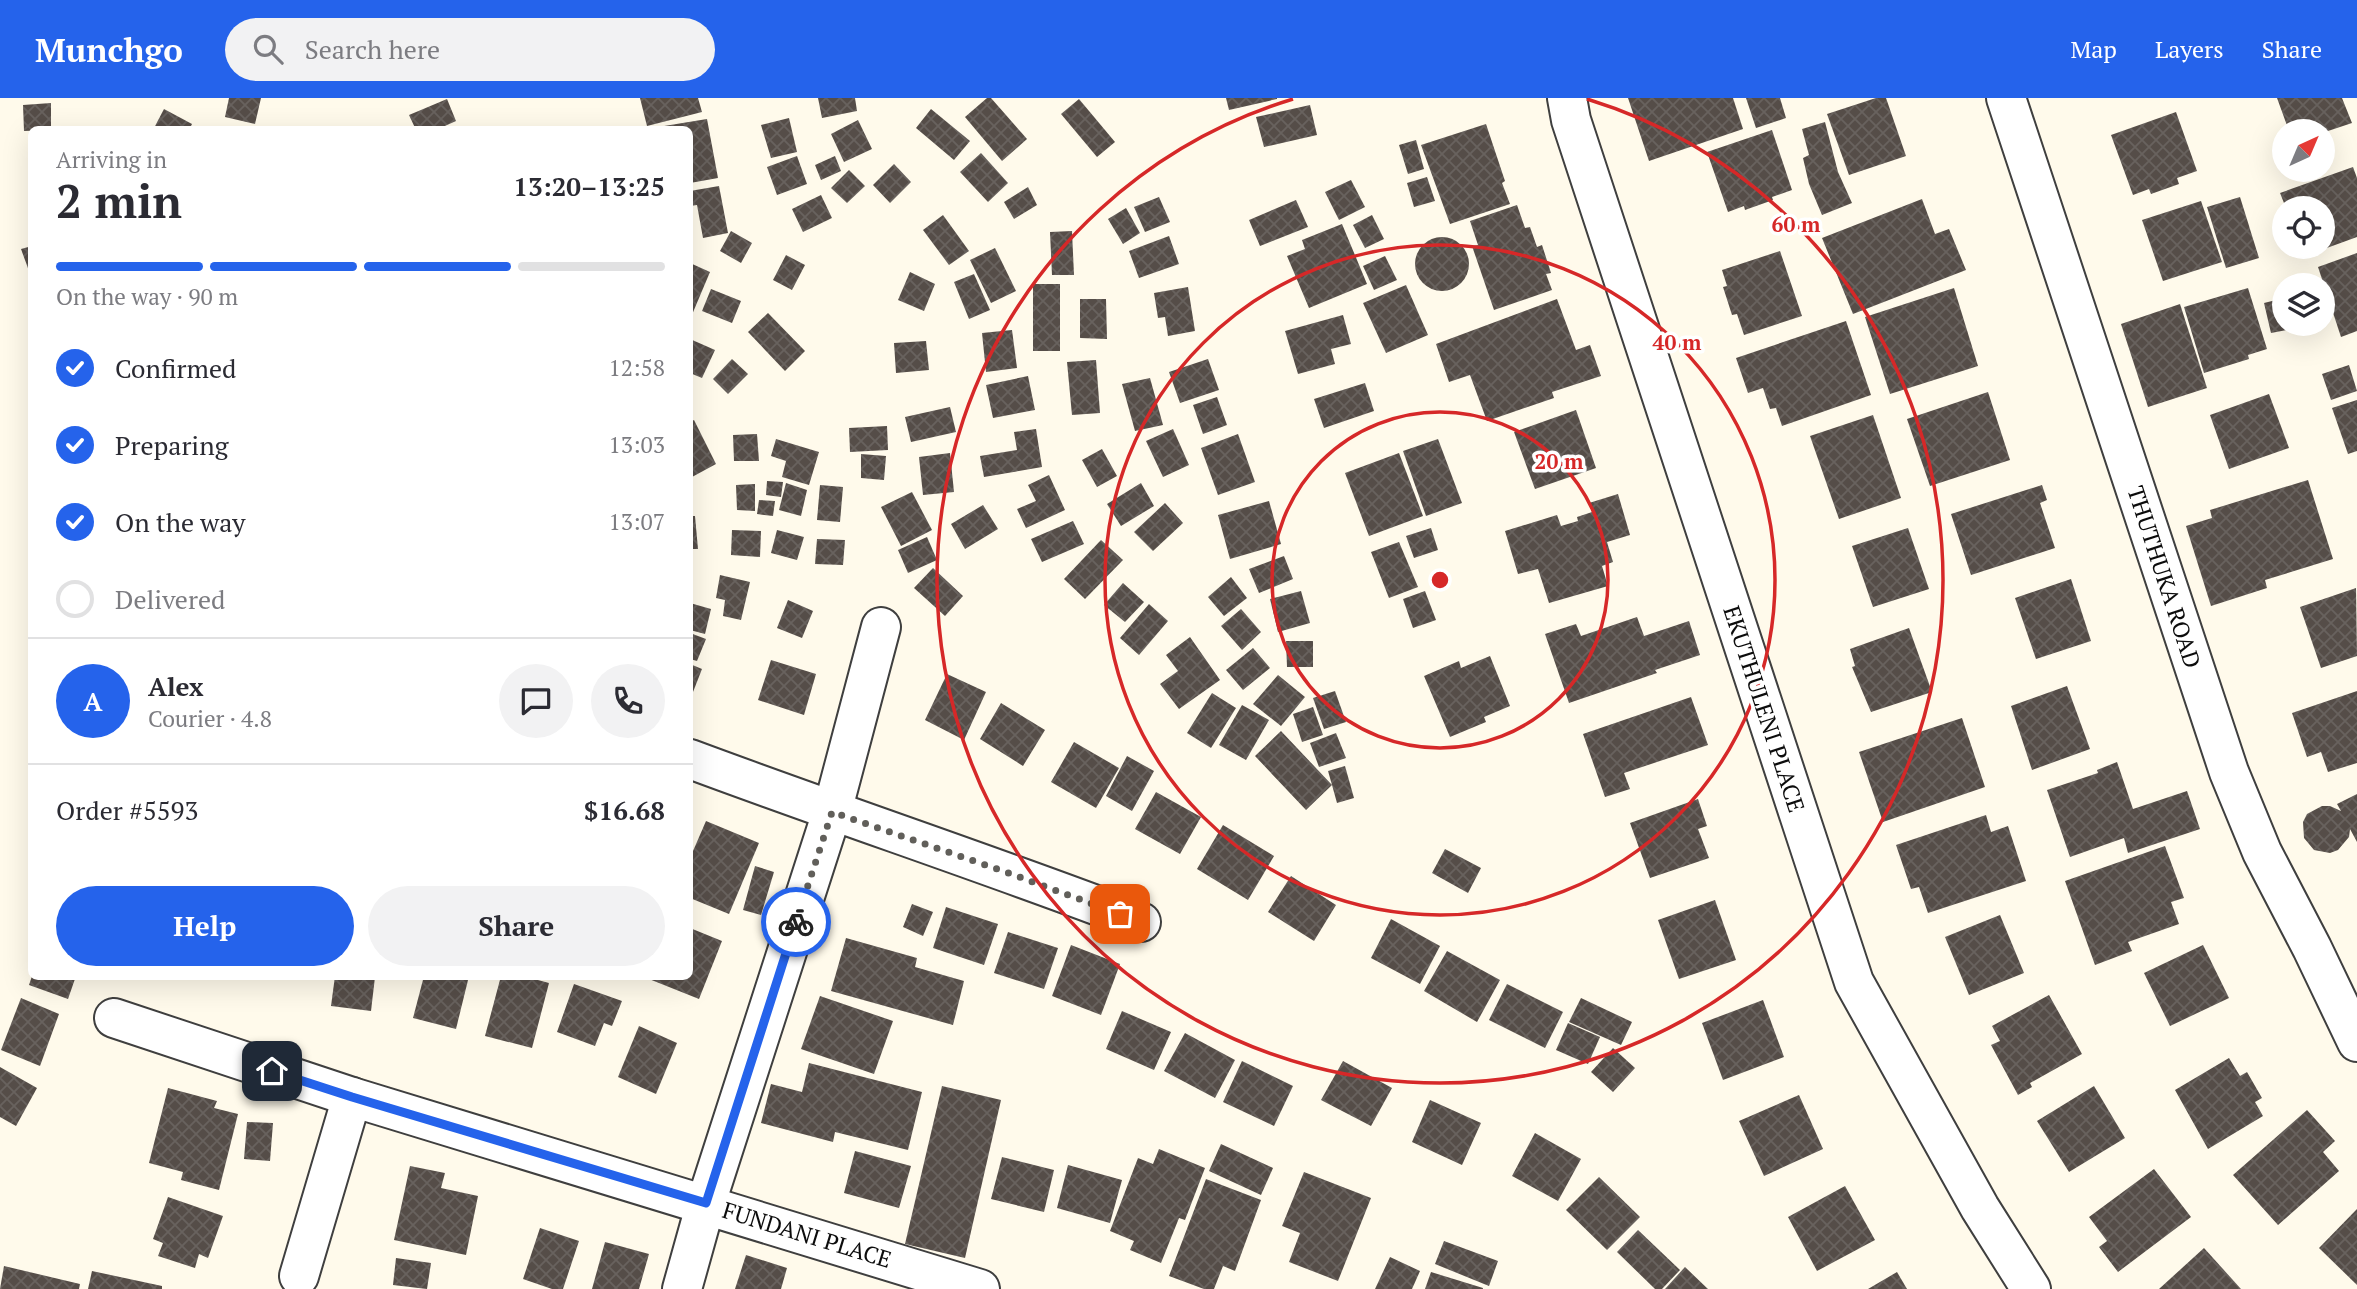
<!DOCTYPE html>
<meta charset="utf-8">
<style>
body{margin:0;font-family:"PT Serif",serif;background:#f2f2f3;color:#2b2b33;height:100vh;display:flex;flex-direction:column;font-size:26px;white-space:nowrap}
*{box-sizing:border-box;margin:0}
p{font-size:23px;color:#7c7c81}
.icon{flex:none;width:38px;height:38px;fill:none;stroke:currentColor;stroke-width:2;stroke-linecap:round;stroke-linejoin:round}
.map{position:relative;flex:1;overflow:hidden}
.drawer{position:absolute;left:28px;top:28px;width:665px;height:854px;display:flex;flex-direction:column;background:#fff;border-radius:10px;box-shadow:0 7px 28px #0002}
.drawer>*{flex:none}
.needle{width:46px;rotate:44deg}
.fabs{position:absolute;left:2272px;top:21px;display:grid;gap:14px}
.fabs a{display:grid;place-items:center;width:63px;height:63px;border-radius:50%;background:#fff;box-shadow:0 7px 28px #0002;font-size:35px}
.pin{position:absolute;display:grid;place-items:center;width:60px;height:60px;color:#fff;margin:-30px;border-radius:14px;box-shadow:0 4px 10px #0006}
.courier{position:absolute;display:grid;place-items:center;width:70px;height:70px;margin:-35px;border:5px solid #2563eb;border-radius:50%;background:#fff;color:#222;box-shadow:0 2px 9px #0007}
.head em{font-style:normal;font-weight:600}
.head div{display:flex;flex-direction:column-reverse}
.head{display:flex;align-items:center;justify-content:space-between;height:119px;padding:0 28px}
h1{font-size:46px;font-weight:600;line-height:52px}
.bar{display:grid;grid-template-columns:repeat(4,1fr);gap:10px 7px;align-content:center;height:84px;padding:0 28px}
.bar i{height:9px;border-radius:5px;background:#e1e1e2}
.bar .current{background:#2563eb}
.bar p{grid-column:span 4}
.line{display:flex;align-items:center;gap:18px;padding:0 28px;border-top:2px solid #e1e1e2}
.line div{flex:1}
.round{display:grid;place-items:center;flex:none;width:74px;height:74px;border-radius:37px;background:#f2f2f3}
ol{padding:0 28px;list-style:none}
li{display:flex;align-items:center;gap:21px;height:77px}
li p{margin-inline-start:auto}
li .icon{padding:7px;border-radius:50%;background:#2563eb;color:#fff;stroke-width:4}
li:last-child{color:#7c7c81}
li i{width:38px;height:38px;border:4px solid #e1e1e2;border-radius:50%}
.action{display:flex;gap:14px;margin-top:auto;padding:14px 28px}
.action a{flex:1;height:80px;border-radius:42px;background:#2563eb;color:#fff;font-size:28px;font-weight:600;line-height:80px;text-align:center}
.action a+a{background:#f2f2f3;color:#2b2b33}
header{display:flex;align-items:center;gap:42px;box-sizing:border-box;height:98px;padding:0 35px;background:#2563eb;color:#fff}
header strong{font-size:33px}
nav{display:flex;gap:38px;margin-inline-start:auto;font-size:24px}
.search{width:490px;height:63px;background:#f2f2f3;display:flex;align-items:center;gap:18px;box-sizing:border-box;padding:0 24px;border-radius:38px;color:#7c7c81;font-size:26px}
.map>svg:first-child{display:block}
.building{fill:url(#building-cross-hatch)}
.lines{fill:none;stroke-linecap:round;stroke-linejoin:round}
.street-casing{stroke:#3f3f3f;stroke-width:42}
.street{stroke:#fff;stroke-width:38}
.done{stroke:#615f5a;stroke-width:7;stroke-dasharray:0 12.6}
.route{stroke:#2563eb;stroke-width:9}
.ring{fill:none;stroke:#d62828;stroke-width:3.5}
.labels{text-anchor:middle;stroke-width:7;stroke-linejoin:round;paint-order:stroke}
.street-label{font-size:23px;fill:#0c0c0c;stroke:#fff}
.centre{fill:#d62828;stroke:#fff;stroke-width:3.5}
.ring-label{font-size:21px;text-anchor:middle;font-weight:bold;fill:#d62828;stroke:#fff;stroke-width:7;stroke-linejoin:round;paint-order:stroke}
</style>
<header>
<strong>Munchgo</strong>
<div class="search"><svg class="icon" aria-label="search" viewBox="0 0 24 24"><circle cx="10" cy="10" r="6"/><path d="M15 15l6 6"/></svg>Search here</div>
<nav><a>Map</a><a>Layers</a><a>Share</a></nav>
</header>
<div class="map">
<svg width="2357" height="1191" viewBox="0 0 2357 1191">
<defs>
<pattern id="building-cross-hatch" width="8" height="8" patternUnits="userSpaceOnUse" patternTransform="scale(1.75)"><rect width="8" height="8" fill="#554d48"/><path d="M0 0l8 8M0 8l8-8" fill="none" stroke="#68625e"/></pattern>
</defs>
<rect width="100%" height="100%" fill="#fffaeb"/>
<g class="building">
<path d="M229 0H261L255 26 225 19Z"/>
<path d="M640 0H698L702 14 647 28Z"/>
<path d="M818 0H855L857 13 822 20Z"/>
<path d="M987 0H991L1027 41 1002 63 965 19Z"/>
<path d="M1226 0H1277V1L1229 12Z"/>
<path d="M1628 0H1733L1743 31 1649 63Z"/>
<path d="M1746 0H1780L1786 20 1756 30Z"/>
<path d="M1876 0H1886L1906 58 1849 77 1827 16Z"/>
<path d="M2277 0H2342L2352 25 2322 35V33H2289Z"/>
<path d="M447 1 456 23 436 32H416L409 17Z"/>
<path d="M1079 1 1115 44 1097 59 1061 16Z"/>
<path d="M51 5V32L24 33 23 7Z"/>
<path d="M1310 7 1317 37 1264 49 1256 19Z"/>
<path d="M164 11 192 26 189 32H153Z"/>
<path d="M931 11 970 43 954 62 916 30Z"/>
<path d="M2176 14 2197 73 2177 80 2179 86 2151 96 2149 91 2133 97 2111 37Z"/>
<path d="M789 20 797 54 771 60 761 27Z"/>
<path d="M707 21 718 80 690 85V32L652 30Z"/>
<path d="M858 22 872 51 844 64 831 36Z"/>
<path d="M1825 24 1838 74 1852 105 1822 117 1809 86 1803 60 1809 57 1802 31Z"/>
<path d="M1486 26 1505 83 1502 85 1510 106 1450 126 1421 47Z"/>
<path d="M1772 32 1792 92 1772 99 1773 102 1745 112 1744 108 1728 114 1707 54Z"/>
<path d="M1416 42 1424 71 1408 76 1399 47Z"/>
<path d="M981 55 1008 85 988 104 960 74Z"/>
<path d="M797 58 807 86 777 97 767 69Z"/>
<path d="M835 58 841 73 821 82 815 67Z"/>
<path d="M894 66 911 84 890 105 873 87Z"/>
<path d="M2353 69 2357 80V139L2313 155 2310 149H2322V110H2286L2280 95Z"/>
<path d="M849 72 865 88 847 105 831 90Z"/>
<path d="M1427 79 1435 103 1414 109 1407 85Z"/>
<path d="M1351 82 1365 109 1339 122 1325 94Z"/>
<path d="M719 88 728 135 703 140 697 107 690 108V93Z"/>
<path d="M1028 89 1037 107 1014 121 1004 104Z"/>
<path d="M821 97 832 120 803 134 792 111Z"/>
<path d="M1159 99 1170 124 1145 134 1134 109Z"/>
<path d="M2240 99 2259 160 2226 170 2207 109Z"/>
<path d="M1922 101 1935 136 1949 131 1966 172 1853 216 1822 140Z"/>
<path d="M1296 102 1308 129 1260 148 1249 122Z"/>
<path d="M2201 103 2222 164 2163 183 2142 122Z"/>
<path d="M1517 107 1525 130 1530 129 1537 149 1542 147 1551 175 1546 176 1552 192 1494 212 1472 148 1478 147 1470 123Z"/>
<path d="M1126 110 1140 135 1123 146 1108 121Z"/>
<path d="M943 117 969 153 949 167 923 132Z"/>
<path d="M1372 117 1384 141 1365 150 1353 127Z"/>
<path d="M1342 126 1367 186 1309 210 1287 158 1305 151 1302 142Z"/>
<path d="M731 133 752 145 741 165 720 153Z"/>
<path d="M1072 133 1074 177H1052L1050 134Z"/>
<path d="M1169 138 1179 166 1139 180 1129 153Z"/>
<circle cx="1442" cy="166" r="27"/>
<path d="M32 148V173H29L21 151Z"/>
<path d="M995 150 1016 193 991 205 970 162Z"/>
<path d="M1780 153 1802 218 1744 237 1737 216 1732 217 1723 189 1727 188 1722 172Z"/>
<path d="M2357 155V233L2341 239 2318 169Z"/>
<path d="M786 157 805 167 792 192 773 182Z"/>
<path d="M1385 158 1397 182 1374 192 1363 168Z"/>
<path d="M690 165 710 174 691 219H690Z"/>
<path d="M910 174 935 186 924 213 898 202Z"/>
<path d="M974 176 990 212 969 221 954 184Z"/>
<rect x="1033" y="186" width="27" height="67"/>
<path d="M1406 187 1428 237 1386 255 1363 205Z"/>
<path d="M1188 189 1195 233 1168 238 1165 219 1158 220 1154 195Z"/>
<path d="M1954 190 1978 268 1890 296 1865 219Z"/>
<path d="M2248 190 2267 251 2248 257 2249 261 2204 275 2184 209Z"/>
<path d="M711 191 741 203 732 225 702 213Z"/>
<path d="M2284 200V226H2296L2297 230 2271 235 2264 205Z"/>
<path d="M1080 201H1106L1107 241 1080 240Z"/>
<path d="M1557 201 1576 252 1590 247 1601 278 1552 294 1554 300 1487 323 1470 277 1449 284 1436 246Z"/>
<path d="M2180 206 2207 290 2148 309 2121 226Z"/>
<path d="M768 215 805 253 785 273 748 234Z"/>
<path d="M1343 217 1351 246 1331 251 1335 266 1298 276 1285 233Z"/>
<path d="M1846 223 1871 297 1782 328 1776 310 1770 311 1763 290 1748 295 1736 260Z"/>
<path d="M1012 232 1017 270 986 274 982 235Z"/>
<path d="M690 241 715 252 702 280 690 275Z"/>
<path d="M926 243 929 272 896 275 894 245Z"/>
<path d="M732 261 748 276 728 296 713 281Z"/>
<path d="M1208 261 1219 292 1180 305 1169 274Z"/>
<path d="M1096 262 1100 315 1072 317 1067 264Z"/>
<path d="M2349 267 2357 293 2331 302 2322 276Z"/>
<path d="M1028 278 1035 312 993 320 986 287Z"/>
<path d="M1150 280 1163 327 1135 333 1122 286Z"/>
<path d="M1365 285 1374 313 1324 330 1314 301Z"/>
<path d="M1988 294 2010 362 1930 388 1907 321Z"/>
<path d="M2269 296 2289 350 2229 371 2210 317Z"/>
<path d="M1217 299 1227 327 1203 336 1193 307Z"/>
<path d="M2357 302V353L2348 356 2332 310Z"/>
<path d="M950 309 956 334 911 344 905 319Z"/>
<path d="M1576 312 1596 370 1535 391 1514 334Z"/>
<path d="M1873 317 1901 400 1839 421 1810 338Z"/>
<path d="M694 322 716 366 692 379 690 374V324Z"/>
<path d="M887 328 888 352 850 354 849 330Z"/>
<path d="M1036 331 1042 369 984 379 980 358 1017 352 1014 334Z"/>
<path d="M1173 331 1189 367 1163 379 1146 343Z"/>
<path d="M757 336 759 363H734L733 337Z"/>
<path d="M1238 336 1255 384 1218 397 1201 350Z"/>
<path d="M776 341 819 354 809 387 782 379 786 363 771 358Z"/>
<path d="M1438 341 1462 405 1426 418 1403 353Z"/>
<path d="M1102 351 1117 378 1097 389 1082 362Z"/>
<path d="M950 355 954 394 923 397 919 359Z"/>
<path d="M1399 355 1423 418 1369 438 1345 375Z"/>
<path d="M861 356 886 358 884 382 861 380Z"/>
<path d="M1049 377 1065 412 1026 430 1017 411 1036 403 1028 387Z"/>
<path d="M2308 382 2333 461 2265 482 2267 490 2211 508 2186 428 2212 420 2210 412Z"/>
<path d="M767 383 783 384 781 399 766 397Z"/>
<path d="M786 385 807 392 801 418 779 412Z"/>
<path d="M1141 385 1154 408 1121 428 1107 406Z"/>
<path d="M755 386V413L737 412 736 387Z"/>
<path d="M820 387 843 389 840 424 817 422Z"/>
<path d="M2042 387 2047 402 2040 405 2055 450 1971 477 1951 416Z"/>
<path d="M912 394 932 432 901 448 881 409Z"/>
<path d="M1618 396 1630 437 1607 444 1613 464 1602 468 1608 488 1549 505 1538 471 1518 476 1505 433 1557 417 1561 428 1578 423 1577 419 1592 414 1589 405Z"/>
<path d="M759 402 775 403 773 418 757 416Z"/>
<path d="M1269 403 1281 446 1230 461 1218 417Z"/>
<path d="M1165 405 1183 425 1153 453 1134 434Z"/>
<path d="M983 407 998 431 965 451 951 426Z"/>
<path d="M690 418H695L698 451H690Z"/>
<path d="M1073 423 1084 446 1042 464 1031 441Z"/>
<path d="M1431 430 1438 452 1414 460 1406 438Z"/>
<path d="M1908 430 1929 491 1873 509 1852 448Z"/>
<path d="M732 432 761 433 760 459 731 457Z"/>
<path d="M777 432 804 439 797 462 771 455Z"/>
<path d="M927 439 937 462 908 475 898 452Z"/>
<path d="M817 441 845 442 843 467 815 466Z"/>
<path d="M1101 442 1123 462 1085 501 1064 481Z"/>
<path d="M1399 444 1418 489 1389 500 1371 454Z"/>
<path d="M1284 458 1293 481 1259 495 1249 471Z"/>
<path d="M933 470 963 498 945 518 914 490Z"/>
<path d="M720 477 750 484 741 522 723 518 725 502 716 500Z"/>
<path d="M1231 479 1247 500 1224 518 1208 499Z"/>
<path d="M2071 481 2091 543 2036 561 2015 500Z"/>
<path d="M1123 485 1144 504 1125 524 1104 507Z"/>
<path d="M2356 490 2357 558 2321 570 2300 509Z"/>
<path d="M1301 493 1310 525 1278 534 1270 501Z"/>
<path d="M1425 493 1436 522 1413 530 1403 501Z"/>
<path d="M788 502 813 513 802 540 777 530Z"/>
<path d="M690 505 711 511 705 536 690 532Z"/>
<path d="M1149 506 1168 523 1139 557 1120 540Z"/>
<path d="M1241 511 1261 534 1242 552 1221 528Z"/>
<path d="M1637 519 1644 538 1689 523 1700 557 1655 572 1657 575 1569 605 1545 536 1576 526 1581 538Z"/>
<path d="M1909 530 1932 594 1871 614 1852 569 1855 568 1850 551Z"/>
<path d="M690 535 706 541 697 563 690 561Z"/>
<path d="M1190 539 1220 582 1179 611 1160 586 1178 573 1166 557Z"/>
<path d="M1286 543H1313V569H1287Z"/>
<path d="M1253 550 1270 570 1243 592 1226 572Z"/>
<path d="M1490 558 1510 608 1484 619 1486 624 1450 639 1424 578 1459 563 1461 570Z"/>
<path d="M771 562 816 576 804 617 758 602Z"/>
<path d="M690 566 702 571 693 594 690 593Z"/>
<path d="M947 576 986 594 964 642 925 622Z"/>
<path d="M1278 577 1305 599 1281 628 1253 606Z"/>
<path d="M2067 588 2090 651 2032 672 2011 608Z"/>
<path d="M1335 593 1346 624 1324 631 1313 600Z"/>
<path d="M2357 593V665L2328 674 2321 654 2307 659 2292 615Z"/>
<path d="M1212 595 1236 610 1211 650 1187 635Z"/>
<path d="M1691 599 1708 647 1624 675 1630 691 1605 699 1583 636Z"/>
<path d="M1001 605 1045 632 1023 668 980 641Z"/>
<path d="M1242 607 1269 622 1246 662 1219 647Z"/>
<path d="M1313 609 1323 637 1302 644 1293 616Z"/>
<path d="M1962 620 1985 689 1883 724 1859 654Z"/>
<path d="M1281 633 1332 687 1328 673 1345 668 1354 700 1337 705 1332 687 1306 712 1255 658Z"/>
<path d="M1336 635 1346 660 1319 669 1310 645Z"/>
<path d="M1074 644 1119 670 1096 710 1051 684Z"/>
<path d="M1127 658 1154 673 1132 713 1106 698Z"/>
<path d="M2117 664 2133 711 2187 693 2200 731 2128 755 2124 740 2070 759 2047 692 2098 675 2097 672Z"/>
<path d="M1156 694 1201 719 1180 756 1135 731Z"/>
<path d="M2357 696V744L2350 731 2349 739 2338 752 2330 755 2314 752 2304 740 2303 724 2307 716 2322 708H2330L2341 713 2337 706Z"/>
<path d="M1698 701 1707 728 1698 731 1709 760 1650 780 1630 725Z"/>
<path d="M1986 717 1991 734 2008 728 2026 783 1928 815 1919 789 1911 791 1896 747Z"/>
<path d="M706 723 759 745 729 816 690 800V760Z"/>
<path d="M1223 727 1274 758 1248 802 1197 771Z"/>
<path d="M2165 748 2184 800 2171 804 2179 826 2128 844 2132 853 2095 867 2065 783Z"/>
<path d="M1445 751 1481 770 1468 795 1432 775Z"/>
<path d="M755 768 774 774 761 817 743 812Z"/>
<path d="M1291 778 1336 807 1314 843 1268 814Z"/>
<path d="M1715 802 1736 862 1679 881 1658 822Z"/>
<path d="M912 806 933 814 923 838 903 829Z"/>
<path d="M946 809 998 826 984 867 933 850Z"/>
<path d="M2000 817 2024 875 1969 897 1945 839Z"/>
<path d="M1391 821 1440 848 1420 886 1371 860Z"/>
<path d="M690 830 722 843 699 901 644 879 690 878Z"/>
<path d="M1008 834 1058 850 1044 891 994 875Z"/>
<path d="M846 840 917 860 915 869 964 883 953 927 831 893Z"/>
<path d="M1071 847 1120 866 1101 917 1052 898Z"/>
<path d="M2203 847 2229 900 2170 928 2144 875Z"/>
<path d="M1447 853 1500 882 1477 924 1424 893Z"/>
<path d="M32 878H76L68 901 29 887Z"/>
<path d="M335 878 375 879 371 913 331 908Z"/>
<path d="M424 878H469L456 931 413 920Z"/>
<path d="M501 878H523L549 885 532 950 485 938Z"/>
<path d="M574 886 622 903 612 928 604 925 595 948 557 934Z"/>
<path d="M1507 886 1563 914 1545 950 1489 922Z"/>
<path d="M2049 897 2082 956 2030 985 2032 989 2018 997 1991 947 2000 943 1992 928Z"/>
<path d="M820 898 893 923 874 976 801 951Z"/>
<path d="M21 900 59 916 40 968 1 952Z"/>
<path d="M1581 900 1632 924 1621 947 1569 924Z"/>
<path d="M1763 902 1784 959 1723 982 1702 925Z"/>
<path d="M1122 913 1171 934 1154 972 1106 951Z"/>
<path d="M1568 925 1600 939 1588 966 1556 952Z"/>
<path d="M639 928 677 945 656 996 618 979Z"/>
<path d="M1185 935 1235 962 1215 1000 1164 973Z"/>
<path d="M1613 950 1635 970 1613 994 1591 974Z"/>
<path d="M2229 960 2240 978 2247 974 2262 1000 2255 1004 2263 1018 2208 1051 2175 992Z"/>
<path d="M1242 963 1293 988 1274 1028 1223 1004Z"/>
<path d="M1343 963 1392 990 1371 1028 1321 1002Z"/>
<path d="M809 965 922 994 908 1052 835 1034 833 1044 761 1025 771 986 802 994Z"/>
<path d="M0 969 37 990 16 1028 0 1019Z"/>
<path d="M942 988 1001 1002 965 1160 905 1146Z"/>
<path d="M2094 988 2125 1040 2069 1074 2037 1023Z"/>
<path d="M168 990 217 1003 214 1010 238 1016 219 1092 181 1082 183 1074 149 1065Z"/>
<path d="M1799 997 1823 1051 1764 1078 1739 1023Z"/>
<path d="M1430 1002 1481 1025 1462 1067 1412 1044Z"/>
<path d="M2307 1012 2335 1043 2323 1054 2339 1073 2278 1127 2233 1077Z"/>
<path d="M247 1024 273 1025 270 1063 244 1061Z"/>
<path d="M1535 1035 1581 1061 1558 1103 1512 1078Z"/>
<path d="M1221 1046 1273 1070 1261 1097 1209 1073Z"/>
<path d="M1159 1051 1205 1070 1185 1122 1179 1120 1161 1165 1130 1152 1134 1143 1110 1133 1138 1060 1153 1066Z"/>
<path d="M855 1053 911 1068 899 1110 844 1095Z"/>
<path d="M1002 1059 1054 1072 1044 1114 991 1101Z"/>
<path d="M1068 1067 1122 1082 1110 1125 1057 1110Z"/>
<path d="M410 1068 445 1075 441 1090 478 1098 466 1157 394 1142Z"/>
<path d="M2154 1071 2191 1119 2118 1174 2099 1149 2107 1143 2089 1119Z"/>
<path d="M1304 1074 1371 1100 1338 1183 1289 1164 1300 1135 1282 1128Z"/>
<path d="M1599 1079 1640 1119 1607 1152 1566 1112Z"/>
<path d="M1206 1081 1261 1102 1235 1173 1223 1168 1214 1191H1204L1169 1178Z"/>
<path d="M1845 1088 1875 1142 1817 1173 1788 1119Z"/>
<path d="M168 1099 223 1118 208 1160 199 1156 195 1170 158 1158 163 1145 153 1141Z"/>
<path d="M2357 1111V1187L2319 1150Z"/>
<path d="M540 1130 579 1143 563 1191H552L523 1181Z"/>
<path d="M1638 1132 1680 1172 1662 1191H1655L1617 1154Z"/>
<path d="M1444 1143 1498 1163 1489 1188 1435 1166Z"/>
<path d="M605 1144 649 1156 639 1191H592Z"/>
<path d="M2204 1150 2241 1191H2159Z"/>
<path d="M746 1157 787 1170 781 1191H735Z"/>
<path d="M1390 1159 1420 1173 1412 1191H1375Z"/>
<path d="M396 1160 431 1165 427 1191 393 1187Z"/>
<path d="M4 1168 80 1186 79 1191H0Z"/>
<path d="M1685 1169 1708 1191H1665Z"/>
<path d="M92 1173 162 1188V1191H88Z"/>
<path d="M1431 1174 1483 1190V1191H1425Z"/>
<path d="M1897 1174 1907 1191H1868Z"/>
</g>
<g class="lines">
<g class="street-casing">
<g id="street">
<path d="M1567 0 1571 22 1854 884 1980 1110 2031 1191"/>
<path d="M2006 0 2229 674 2262 754 2312 850 2357 944"/>
<path d="M690 661C840 717 992 767 1141 824"/>
<path d="M114 920 352 999 980 1191"/>
<path d="M299 1178 352 999"/>
<path d="M682 1191 706 1105 832 714 881 529"/>
</g>
</g>
<use href="#street" class="street"/>
</g>
<g class="lines">
<path class="done" d="M796 824 832 714 1003 773 1120 816"/>
<path class="route" d="M272 973 352 999 706 1105 796 824"/>
</g>
<g class="ring">
<circle cx="1440" cy="482" r="168"/>
<circle cx="1440" cy="482" r="335"/>
<path d="M1587 1A503 503 0 1 1 1293 1"/>
</g>
<g class="labels">
<g class="street-label">
<text transform="translate(2164 479) rotate(72)" y="8">THUTHUKA ROAD</text>
<text transform="translate(1764 611) rotate(72)" y="8">EKUTHULENI PLACE</text>
<text transform="translate(807 1137) rotate(17)" y="8">FUNDANI PLACE</text>
</g>
</g>
<circle cx="1440" cy="482" r="10" class="centre"/>
<g class="ring-label">
<text x="1796" y="134">60 m</text>
<text x="1677" y="252">40 m</text>
<text x="1559" y="371">20 m</text>
</g>
</svg>
<div class="fabs">
<a><svg class="needle" viewBox="-14 -14 28 28"><path d="M0-13l5 13h-10z" fill="#e53935"/><path d="M0 13l5-13h-10z" fill="#7c7c81"/></svg></a>
<a><svg class="icon" aria-label="locate" viewBox="0 0 24 24"><circle cx="12" cy="12" r="6"/><path d="M12 2v4M12 18v4M2 12h4M18 12h4"/></svg></a>
<a><svg class="icon" aria-label="layers" viewBox="0 0 24 24"><path d="M12 4l9 5-9 5-9-5zM3 14l9 5 9-5"/></svg></a>
</div>
<div class="pin" style="left:1120px;top:816px;background:#ea580c"><svg class="icon" aria-label="bag" viewBox="0 0 24 24"><path d="M5 8h14l-1 12H6zM9 8a3 3 0 0 1 6 0"/></svg></div>
<div class="pin" style="left:272px;top:973px;background:#1f2937"><svg class="icon" aria-label="home" viewBox="0 0 24 24"><path d="M3 11l9-7 9 7M6 9v11h12V9"/></svg></div>
<div class="courier" style="left:796px;top:824px"><svg class="icon" aria-label="bike" viewBox="0 0 24 24"><circle cx="6" cy="16" r="4"/><circle cx="18" cy="16" r="4"/><path d="M6 16l4-8h5l3 8M10 8l3 8H6M13 5h3"/></svg></div>
<section class="drawer">
<div class="head"><div><h1>2 min</h1><p>Arriving in</p></div><em>13:20–13:25</em></div>
<div class="bar"><i class="current"></i><i class="current"></i><i class="current"></i><i></i><p>On the way · 90 m</p></div>
<ol>
<li><svg class="icon" aria-label="check" viewBox="0 0 24 24"><path d="M5 12l5 5 9-10"/></svg>Confirmed<p>12:58</p></li>
<li><svg class="icon" aria-label="check" viewBox="0 0 24 24"><path d="M5 12l5 5 9-10"/></svg>Preparing<p>13:03</p></li>
<li><svg class="icon" aria-label="check" viewBox="0 0 24 24"><path d="M5 12l5 5 9-10"/></svg>On the way<p>13:07</p></li>
<li><i></i>Delivered</li>
</ol>
<div class="line" style="height:126px"><b class="round" style="background:#2563eb;color:#fff">A</b><div><b>Alex</b><p>Courier · 4.8</p></div><a class="round"><svg class="icon" aria-label="chat" viewBox="0 0 24 24"><path d="M4 5h16v11H9l-5 4z"/></svg></a><a class="round"><svg class="icon" aria-label="phone" viewBox="0 0 24 24"><path d="M5 4h4l2 5-3 2q2 4 5 5l2-3 5 2v4C11 20 4 13 5 4z"/></svg></a></div>
<div class="line" style="height:91px"><div>Order #5593</div><b>$16.68</b></div>
<div class="action"><a>Help</a><a>Share</a></div>
</section>
</div>
